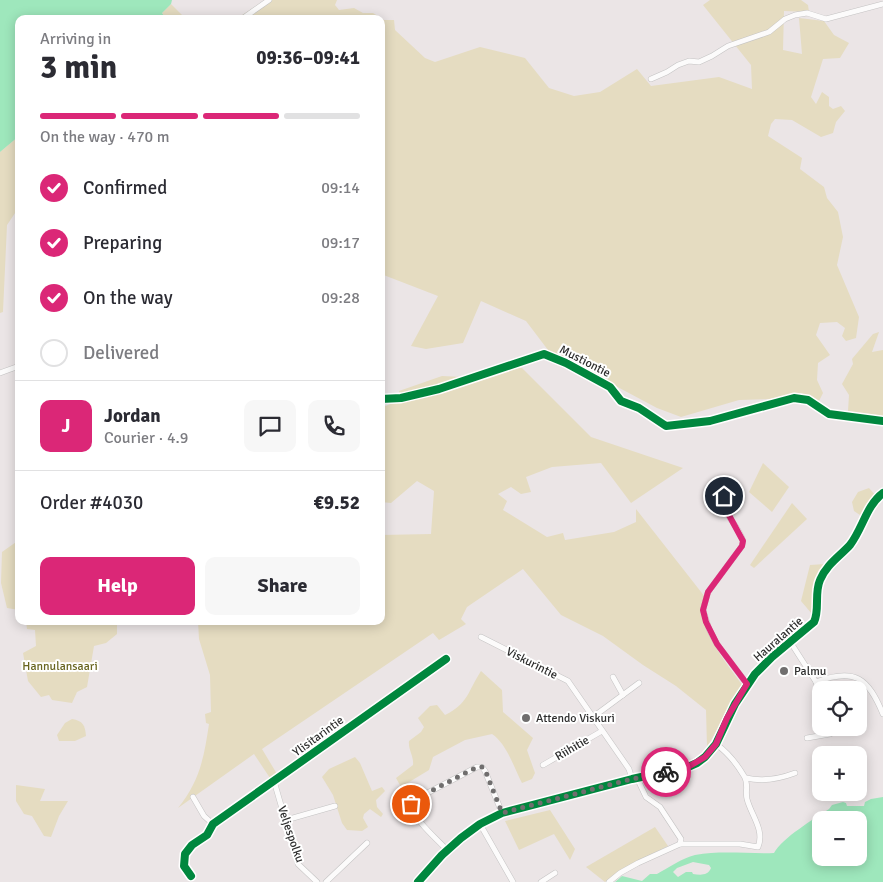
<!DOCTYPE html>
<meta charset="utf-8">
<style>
body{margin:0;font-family:Signika,sans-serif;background:#f7f7f7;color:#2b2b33;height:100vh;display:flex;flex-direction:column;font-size:19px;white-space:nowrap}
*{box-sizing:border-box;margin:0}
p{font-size:16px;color:#7c7c81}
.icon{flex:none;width:28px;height:28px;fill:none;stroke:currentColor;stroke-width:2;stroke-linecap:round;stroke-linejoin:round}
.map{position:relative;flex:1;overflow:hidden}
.side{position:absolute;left:15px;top:15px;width:370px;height:610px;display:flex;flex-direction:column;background:#fff;border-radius:10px;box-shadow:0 2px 12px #0003}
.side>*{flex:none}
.tools{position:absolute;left:812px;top:681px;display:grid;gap:10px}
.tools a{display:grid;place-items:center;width:55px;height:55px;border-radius:10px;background:#fff;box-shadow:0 2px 12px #0003;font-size:25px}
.pin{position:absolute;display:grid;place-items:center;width:42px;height:42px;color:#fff;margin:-21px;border:2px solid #fff;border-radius:50%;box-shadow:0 1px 5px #0007}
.courier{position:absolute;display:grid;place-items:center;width:50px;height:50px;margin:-25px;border:4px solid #db2777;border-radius:50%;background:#fff;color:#222;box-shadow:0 1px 6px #0007}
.summary em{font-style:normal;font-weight:700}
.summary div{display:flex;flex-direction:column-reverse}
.summary{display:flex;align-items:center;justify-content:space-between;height:85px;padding:0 25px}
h1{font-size:32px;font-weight:700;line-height:38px}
.bar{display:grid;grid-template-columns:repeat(4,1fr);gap:8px 5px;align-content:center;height:60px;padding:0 25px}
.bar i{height:6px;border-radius:4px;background:#e1e1e2}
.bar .current{background:#db2777}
.bar p{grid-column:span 4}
.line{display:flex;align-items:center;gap:12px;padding:0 25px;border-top:1px solid #e1e1e2}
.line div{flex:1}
.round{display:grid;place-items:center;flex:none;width:52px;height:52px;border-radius:10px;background:#f7f7f7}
ol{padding:0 25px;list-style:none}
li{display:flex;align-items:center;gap:15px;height:55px}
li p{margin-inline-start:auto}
li .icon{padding:5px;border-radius:50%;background:#db2777;color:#fff;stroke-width:4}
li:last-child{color:#7c7c81}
li i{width:28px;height:28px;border:2px solid #e1e1e2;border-radius:50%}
.action{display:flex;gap:10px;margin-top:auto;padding:10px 25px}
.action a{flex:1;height:58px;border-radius:10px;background:#db2777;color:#fff;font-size:20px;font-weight:700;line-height:58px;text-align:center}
.action a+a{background:#f7f7f7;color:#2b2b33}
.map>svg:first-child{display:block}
.green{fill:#e5dcc1}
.water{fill:#9ee7bc;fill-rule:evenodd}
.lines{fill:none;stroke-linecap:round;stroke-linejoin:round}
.minor-casing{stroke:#c4c3c3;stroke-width:6}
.minor{stroke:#fcfbfb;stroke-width:5}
.cycleway-casing{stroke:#fff;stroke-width:11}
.cycleway{stroke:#00873e;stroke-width:8}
.done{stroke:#706e6e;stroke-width:5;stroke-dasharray:0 9}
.route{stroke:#db2777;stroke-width:6}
.poi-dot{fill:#706e6e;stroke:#fff;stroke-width:2}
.labels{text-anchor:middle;stroke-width:4;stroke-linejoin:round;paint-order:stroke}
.street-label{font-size:12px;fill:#2e2e2e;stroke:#fff}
.park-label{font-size:12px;fill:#696520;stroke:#fff}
.poi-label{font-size:12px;fill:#2e2e2e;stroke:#fff;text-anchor:start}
</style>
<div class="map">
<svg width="883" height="882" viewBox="0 0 883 882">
<rect width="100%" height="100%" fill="#ebe5e6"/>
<g class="green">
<path d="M265 0H337L335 5 339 10 354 8 363 13H373L384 20H394L395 30 425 58 435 62 480 47 525 58 549 88 574 96 600 92 637 69 651 86 719 77 752 89 751 65 703 5 710 0H801L808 5 809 12 784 11 783 50 802 54 799 18 824 21 834 35 849 43 840 58 823 59 811 97 816 104 822 92 829 97V106L833 109 841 106 845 111 836 122 833 133 821 137 792 120 775 119 771 124 768 136 802 158 800 169 824 187 827 198 838 212 843 237 837 265 859 317 856 338 846 341 842 336 845 328 837 322 820 323 816 335 830 355 818 363 817 380 823 393 819 401 801 393 770 399 739 400 681 417 657 408 548 350 526 321 481 301 463 343 426 349 411 346 438 296 381 274V19H236Z"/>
<path d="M171 4 186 19H166L162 13Z"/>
<path d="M19 136V207L7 225 3 312 0 313V152Z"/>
<path d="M879 332 872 352 883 350V419L848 411 849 395 842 384 853 364 852 359 873 334Z"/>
<path d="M498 366 522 368 591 437 683 468 631 503 601 463 552 467 526 477 531 492 521 494 511 487 498 494 507 501 503 510 547 537 563 533 565 540 614 532 636 522V509L705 597C693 624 728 665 743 686L707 747 706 710 676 686 643 665 603 636 561 615 523 569 467 607 461 619 466 624 439 640 433 633 262 749 277 774 270 778 254 754 178 808C200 781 204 757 209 724L206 723 205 714 211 712 210 675 199 639 198 621H381V535L431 534 434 491 417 481 391 503 381 502V405L386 406 401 398 399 391 442 376 463 377Z"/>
<path d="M763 463 789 487 772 512 749 492Z"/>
<path d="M869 488 876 496 867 507 863 517 854 511 852 502 858 492Z"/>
<path d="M792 503 807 519 754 568 750 565Z"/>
<path d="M19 540V610L7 608 1 583 2 552Z"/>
<path d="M825 564 814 587 812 614 801 601 810 565Z"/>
<path d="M26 621H114L117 623V634L106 643 94 646 87 687 77 692 72 703 52 700 49 695 41 697 28 681 23 653 36 646 35 630 27 629Z"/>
<path d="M481 671 502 690 503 712 533 738 527 750 535 773 532 779 522 783C514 768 507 744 492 734L465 740 433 757 429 770 401 787 396 778 413 765C414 756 408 750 409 741L421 732 424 727 418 718 430 706 437 705 445 715C468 704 468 691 481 671Z"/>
<path d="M72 719C83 721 85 725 86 736L75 741H59L57 735 65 723Z"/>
<path d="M355 757 360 763 372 791 382 787 385 791 376 800 377 807 383 814 381 817 370 809 364 814 363 818 368 827 362 831 347 830 342 823 333 795 322 777 329 769Z"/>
<path d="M16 785 45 789 40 801H68L59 816 51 837 44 836 32 816 24 814 16 801Z"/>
<path d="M550 810 575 849 570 860 554 834 519 850 505 821Z"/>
<path d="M655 827 668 846 620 870 605 882 586 867Z"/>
</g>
<g class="water">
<path d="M0 0H172L171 4 162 13 166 19H19V136L0 152Z"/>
<path d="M883 797V882H615L622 876 642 881 650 874H657C668 868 682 858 695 855 721 850 748 854 774 853 782 838 814 819 829 809L832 805 843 802 846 803 847 806H864L865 802 871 799ZM821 820H859V858H821ZM693 862 709 865 711 868C708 876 700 875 693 874L692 872H686L678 877 673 872 677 868Z"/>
</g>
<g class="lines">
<g class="minor-casing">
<g id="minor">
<path d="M242 19 269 0"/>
<path d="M651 79 667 72 678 65 689 61 699 62 712 56 728 46 769 32 785 19 795 15 807 13 826 19 883 4"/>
<path d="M0 373 19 366"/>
<path d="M381 399 401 398 439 389 544 354 566 363 610 387 621 401 639 408 666 426 710 421 794 398 808 400 829 414 883 421"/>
<path d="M730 487C713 510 737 520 743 541L742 546 708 592 703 610 709 629 717 644 747 684"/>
<path d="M481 637 568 681 629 769 632 779"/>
<path d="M791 643 816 682 821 698"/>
<path d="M613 677 623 695"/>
<path d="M816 682C855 667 868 678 883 714"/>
<path d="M593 717 639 683"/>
<path d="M807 738 830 734 832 733 831 728"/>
<path d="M543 765 602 731"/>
<path d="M637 778 646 797 660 807 681 839 680 844"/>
<path d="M746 778C763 782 779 779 795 773"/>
<path d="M274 781 298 864 317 882"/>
<path d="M193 797 204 816 213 824"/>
<path d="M286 820 335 806"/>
<path d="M480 824 513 882"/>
<path d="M447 850C435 837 416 822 411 805L414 800 477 767H482L485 771 502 813"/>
<path d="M191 876 184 866 185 854 192 845 207 835 213 824 446 659"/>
<path d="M326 882 367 843"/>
<path d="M418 882 442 855 461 838 480 824 502 813 632 779 688 767 697 763 705 757 716 744 735 704 755 674 772 657 814 622C820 609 814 594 820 580 826 565 840 556 850 545 863 528 866 506 883 493"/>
<path d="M541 882 555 873"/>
<path d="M609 882 620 873 638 863 680 844H740L758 847C765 830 751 815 747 799 745 791 749 784 744 776 737 764 727 752 716 744"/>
</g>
</g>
<use href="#minor" class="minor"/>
<g class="cycleway-casing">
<g id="cycleway">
<path d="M381 399 401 398 439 389 544 354 566 363 610 387 621 401 639 408 666 426 710 421 794 398 808 400 829 414 883 421"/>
<path d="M191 876 184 866 185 854 192 845 207 835 213 824 446 659"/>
<path d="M418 882 442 855 461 838 480 824 502 813 632 779 688 767 697 763 705 757 716 744 735 704 755 674 772 657 814 622C820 609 814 594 820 580 826 565 840 556 850 545 863 528 866 506 883 493"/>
</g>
</g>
<use href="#cycleway" class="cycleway"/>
</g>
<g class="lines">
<path class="done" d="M411 804 414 800 477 767H482L485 770 502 813 632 779 666 772"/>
<path class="route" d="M666 772 688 767 705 757 716 744 727 718 747 684 717 644 706 622 703 610 708 592 742 546 743 541 724 506V496"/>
</g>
<g class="poi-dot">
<circle cx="784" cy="671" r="5"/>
<circle cx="526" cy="718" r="5"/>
</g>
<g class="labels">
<g class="street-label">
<text transform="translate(585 361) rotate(27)" y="4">Mustiontie</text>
<text transform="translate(778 639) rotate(-41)" y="4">Hauralantie</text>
<text transform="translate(532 663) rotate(27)" y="4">Viskurintie</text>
<text transform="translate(318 736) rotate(-36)" y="4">Ylisitarintie</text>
<text transform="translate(572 748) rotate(-30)" y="4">Riihitie</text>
<text transform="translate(291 834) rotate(71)" y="4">Veljespolku</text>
</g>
<g class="park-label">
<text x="60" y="670">Hannulansaari</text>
</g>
<g class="poi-label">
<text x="794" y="675">Palmu</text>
<text x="536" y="722">Attendo Viskuri</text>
</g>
</g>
</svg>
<div class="tools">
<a><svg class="icon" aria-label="locate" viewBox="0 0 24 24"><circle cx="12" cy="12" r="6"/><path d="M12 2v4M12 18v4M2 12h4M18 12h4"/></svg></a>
<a>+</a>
<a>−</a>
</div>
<div class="pin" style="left:411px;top:804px;background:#ea580c"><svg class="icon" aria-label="bag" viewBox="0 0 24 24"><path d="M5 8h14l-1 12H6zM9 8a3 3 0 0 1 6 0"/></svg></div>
<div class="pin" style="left:724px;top:496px;background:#1f2937"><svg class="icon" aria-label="home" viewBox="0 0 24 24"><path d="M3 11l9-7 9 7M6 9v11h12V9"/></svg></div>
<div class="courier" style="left:666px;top:772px"><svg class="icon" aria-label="bike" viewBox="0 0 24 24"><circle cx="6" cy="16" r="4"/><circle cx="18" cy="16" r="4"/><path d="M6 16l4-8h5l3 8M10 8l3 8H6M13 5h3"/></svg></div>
<section class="side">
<div class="summary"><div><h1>3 min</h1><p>Arriving in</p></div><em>09:36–09:41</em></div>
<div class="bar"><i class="current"></i><i class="current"></i><i class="current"></i><i></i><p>On the way · 470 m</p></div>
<ol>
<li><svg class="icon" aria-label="check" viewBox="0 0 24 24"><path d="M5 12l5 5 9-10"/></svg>Confirmed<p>09:14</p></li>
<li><svg class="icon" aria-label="check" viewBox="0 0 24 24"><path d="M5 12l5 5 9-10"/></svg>Preparing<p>09:17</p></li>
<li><svg class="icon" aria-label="check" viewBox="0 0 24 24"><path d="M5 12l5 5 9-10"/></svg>On the way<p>09:28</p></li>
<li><i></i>Delivered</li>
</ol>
<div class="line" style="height:90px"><b class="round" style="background:#db2777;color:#fff">J</b><div><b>Jordan</b><p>Courier · 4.9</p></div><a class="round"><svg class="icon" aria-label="chat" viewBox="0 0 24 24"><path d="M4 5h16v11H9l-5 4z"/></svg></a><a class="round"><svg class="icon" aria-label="phone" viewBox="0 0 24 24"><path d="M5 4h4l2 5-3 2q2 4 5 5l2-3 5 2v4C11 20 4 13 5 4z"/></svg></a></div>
<div class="line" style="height:65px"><div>Order #4030</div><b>€9.52</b></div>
<div class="action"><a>Help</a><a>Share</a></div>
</section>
</div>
